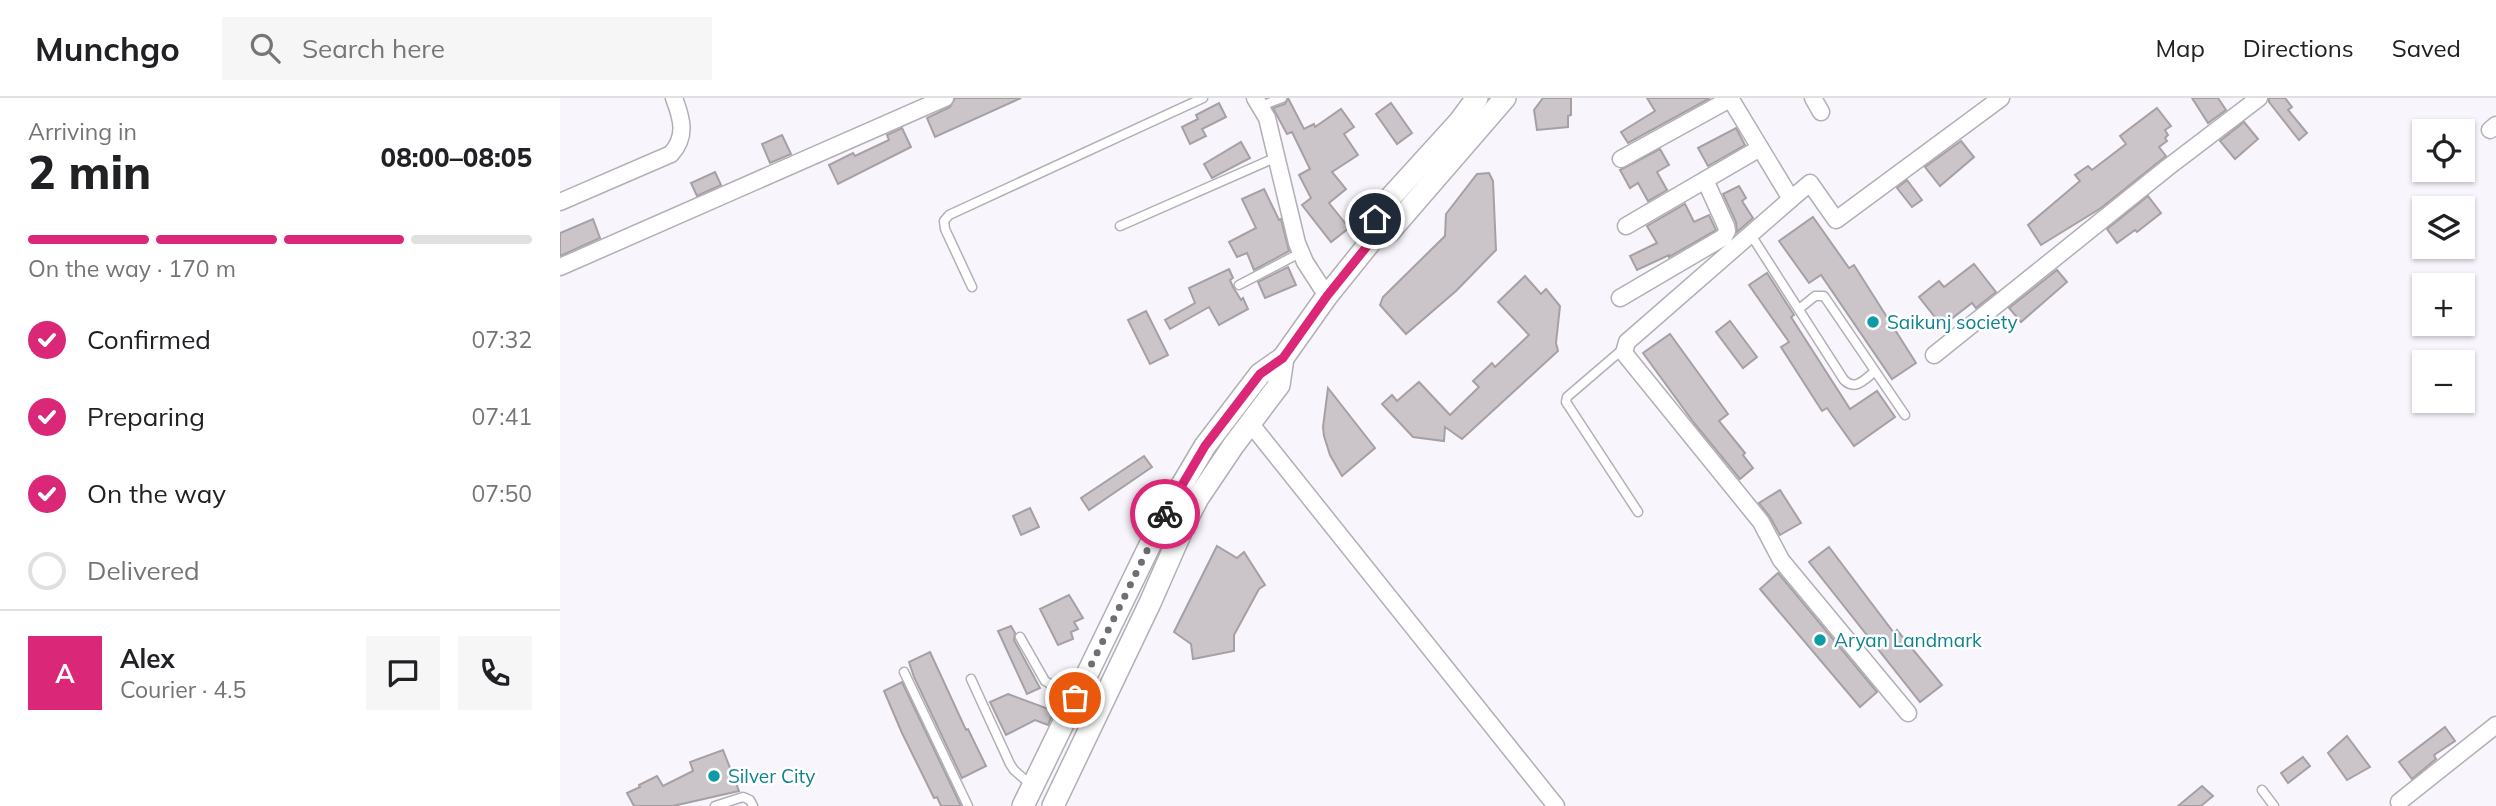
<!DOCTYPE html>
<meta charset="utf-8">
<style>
body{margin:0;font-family:Mulish,sans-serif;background:#f6f6f6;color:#202124;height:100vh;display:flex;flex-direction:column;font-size:26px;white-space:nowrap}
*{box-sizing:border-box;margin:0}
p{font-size:23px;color:#757577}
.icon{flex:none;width:38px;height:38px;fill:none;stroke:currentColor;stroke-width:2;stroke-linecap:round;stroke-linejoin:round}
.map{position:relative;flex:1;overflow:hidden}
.panel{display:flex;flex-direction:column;background:#fff;width:560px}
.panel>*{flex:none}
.buttons{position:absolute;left:1852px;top:21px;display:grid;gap:14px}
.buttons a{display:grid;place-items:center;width:63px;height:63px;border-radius:0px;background:#fff;box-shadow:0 2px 5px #0004;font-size:35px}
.pin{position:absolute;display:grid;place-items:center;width:60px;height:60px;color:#fff;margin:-30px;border:4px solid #fff;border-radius:50%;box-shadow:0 2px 7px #0007}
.courier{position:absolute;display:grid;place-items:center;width:70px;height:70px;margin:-35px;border:5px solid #db2777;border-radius:50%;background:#fff;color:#222;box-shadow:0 2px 9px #0007}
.overview em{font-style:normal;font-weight:800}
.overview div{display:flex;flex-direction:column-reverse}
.overview{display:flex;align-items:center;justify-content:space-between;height:119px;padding:0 28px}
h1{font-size:46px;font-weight:800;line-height:52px}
.bar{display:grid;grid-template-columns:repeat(4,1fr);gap:10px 7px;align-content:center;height:84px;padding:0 28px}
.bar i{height:9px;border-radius:5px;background:#e0e0e0}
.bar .selected{background:#db2777}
.bar p{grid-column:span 4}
.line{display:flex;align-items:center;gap:18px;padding:0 28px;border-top:2px solid #e0e0e0}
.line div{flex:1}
.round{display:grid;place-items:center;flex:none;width:74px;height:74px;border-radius:0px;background:#f6f6f6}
ol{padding:0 28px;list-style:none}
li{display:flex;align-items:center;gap:21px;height:77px}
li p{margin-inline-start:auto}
li .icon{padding:7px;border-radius:50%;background:#db2777;color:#fff;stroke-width:4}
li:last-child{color:#757577}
li i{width:38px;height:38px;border:4px solid #e0e0e0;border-radius:50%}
header{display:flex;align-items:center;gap:42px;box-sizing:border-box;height:98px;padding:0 35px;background:#fff;border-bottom:2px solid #e0e0e0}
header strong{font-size:33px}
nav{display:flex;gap:38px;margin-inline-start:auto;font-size:24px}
.search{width:490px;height:63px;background:#f6f6f6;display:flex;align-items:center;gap:18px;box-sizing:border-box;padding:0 24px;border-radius:0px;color:#757577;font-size:26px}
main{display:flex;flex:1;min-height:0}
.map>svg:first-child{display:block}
.building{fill:#cbc5ca;stroke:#a6a0a4;stroke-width:2}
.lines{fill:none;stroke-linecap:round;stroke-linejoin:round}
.service-casing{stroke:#b2afb6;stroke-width:11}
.minor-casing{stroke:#b2afb6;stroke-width:19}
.tertiary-casing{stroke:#b2afb6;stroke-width:24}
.service{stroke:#fff;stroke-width:8}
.minor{stroke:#fff;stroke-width:16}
.tertiary{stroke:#fff;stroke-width:21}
.done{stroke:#706e72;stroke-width:7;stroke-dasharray:0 12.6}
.route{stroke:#db2777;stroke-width:9}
.culture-dot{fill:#0f9aa8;stroke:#fff;stroke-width:2.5}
.labels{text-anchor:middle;stroke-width:5;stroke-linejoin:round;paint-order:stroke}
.culture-label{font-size:19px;fill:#0d838f;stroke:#fff;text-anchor:start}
</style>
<header>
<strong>Munchgo</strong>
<div class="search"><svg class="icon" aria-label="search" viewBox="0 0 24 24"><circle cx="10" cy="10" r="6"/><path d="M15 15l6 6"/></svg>Search here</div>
<nav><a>Map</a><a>Directions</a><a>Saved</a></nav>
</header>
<main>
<section class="panel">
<div class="overview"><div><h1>2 min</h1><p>Arriving in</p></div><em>08:00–08:05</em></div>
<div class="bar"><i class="selected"></i><i class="selected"></i><i class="selected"></i><i></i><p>On the way · 170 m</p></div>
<ol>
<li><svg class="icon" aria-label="check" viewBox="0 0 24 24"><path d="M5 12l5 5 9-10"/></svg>Confirmed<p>07:32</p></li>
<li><svg class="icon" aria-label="check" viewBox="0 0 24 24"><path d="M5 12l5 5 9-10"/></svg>Preparing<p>07:41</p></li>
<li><svg class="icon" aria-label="check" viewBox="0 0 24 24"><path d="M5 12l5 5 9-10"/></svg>On the way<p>07:50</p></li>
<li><i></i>Delivered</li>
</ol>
<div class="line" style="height:126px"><b class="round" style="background:#db2777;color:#fff">A</b><div><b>Alex</b><p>Courier · 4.5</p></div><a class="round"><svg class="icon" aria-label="chat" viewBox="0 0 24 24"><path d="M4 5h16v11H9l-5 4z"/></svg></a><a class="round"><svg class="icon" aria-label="phone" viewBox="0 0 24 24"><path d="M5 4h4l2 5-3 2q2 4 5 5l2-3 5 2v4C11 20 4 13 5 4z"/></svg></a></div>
</section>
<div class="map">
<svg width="1936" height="708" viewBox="0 0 1936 708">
<rect width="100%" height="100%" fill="#f8f5fc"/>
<g class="building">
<path d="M395 0H461L375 39 367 20 390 9Z"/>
<path d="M728 0 744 31 754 26 755 29 781 11 794 29 784 36 798 57 772 74 786 91 769 105 789 130 771 144 742 107 751 100 739 77 750 71 732 34 727 36 713 10 725 6Z"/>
<path d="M983 0H1011V17L1008 18V29L977 32 974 12Z"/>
<path d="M1087 0H1150L1068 45 1061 34 1095 13Z"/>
<path d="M1632 0H1658L1666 12 1648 25Z"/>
<path d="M1709 0H1725L1732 9 1728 12 1747 35 1739 42 1709 4Z"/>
<path d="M659 5 666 19 642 31 646 38 630 46 622 29 638 21 636 17Z"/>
<path d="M831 5 852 35 837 46 816 16Z"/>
<path d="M1597 10 1611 28 1605 32 1608 37 1605 40 1607 43 1599 49 1606 58 1541 110 1481 147 1468 127 1520 83 1515 77 1528 68 1532 72 1566 46 1560 38Z"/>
<path d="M1684 24 1698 41 1675 61 1660 43Z"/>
<path d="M342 30 351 49 278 86 269 67 293 55 295 58 329 42 327 37Z"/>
<path d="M1176 30 1185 47 1148 68 1138 50Z"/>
<path d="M222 37 231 56 210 65 202 46Z"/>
<path d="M1401 43 1414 59 1380 88 1365 69Z"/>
<path d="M681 44 690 60 652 80 644 66Z"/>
<path d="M1100 51 1109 67 1097 74 1107 92 1088 103 1078 85 1070 90 1060 72Z"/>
<path d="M155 74 161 87 137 98 131 85Z"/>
<path d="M929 75 933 83 936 152 896 193 846 236 820 207 823 199 885 138 886 116 917 76Z"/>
<path d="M1347 82 1362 102 1352 109 1337 90Z"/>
<path d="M1179 88 1186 100 1182 103 1193 120 1177 134 1176 124 1163 96Z"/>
<path d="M704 91 719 122 721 121 729 153 694 172 687 155 677 159 669 144 696 130 682 101Z"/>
<path d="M1588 98 1601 115 1577 134 1575 132 1557 145 1547 131Z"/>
<path d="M1125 106 1134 124 1149 117 1156 132 1109 159V157L1077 172 1070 158 1097 145 1087 128Z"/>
<path d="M1253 119 1289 170 1294 167 1356 265 1332 281 1261 177 1249 185 1219 143Z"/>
<path d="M33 121 40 140 0 158V135Z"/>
<path d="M1414 166 1436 194 1416 210 1412 205 1382 228 1359 199 1379 183 1384 189Z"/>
<path d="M728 169 736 187 705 200 698 184Z"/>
<path d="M669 171 673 180 670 182 673 189 681 202 683 200 688 211 659 227 649 209 610 231 605 222 635 205 629 190Z"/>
<path d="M1497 172 1507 184 1461 224 1449 210Z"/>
<path d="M1207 175 1234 217 1231 219 1290 311 1317 293 1335 319 1294 348 1267 310 1262 313 1221 249 1229 244 1189 187Z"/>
<path d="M965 178 981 196 986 191 1000 208 996 245 998 253 902 341 885 329 884 343 853 339 822 306 832 297 837 303 859 284 890 317 919 289 913 283 932 265 935 269 969 237 938 204Z"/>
<path d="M586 213 608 257 590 266 568 222Z"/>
<path d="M1170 223 1197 259 1183 270 1156 234Z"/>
<path d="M1110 236 1168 316 1159 323 1185 355 1183 357 1193 370 1180 381 1134 325 1083 255Z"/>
<path d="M768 290 815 350 782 378 770 357 764 338 763 329Z"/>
<path d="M584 358 592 369 529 412 521 400Z"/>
<path d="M1220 392 1241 425 1220 437 1210 419 1199 405Z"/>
<path d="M470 410 479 429 461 437 453 418Z"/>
<path d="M657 448 677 460 684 454 705 487 699 491 674 537V553L633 561 631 546 614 534Z"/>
<path d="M1269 449 1334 535 1337 532 1382 587 1360 604 1249 464Z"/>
<path d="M1218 475 1317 594 1300 609 1200 491Z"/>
<path d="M509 497 523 520 514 524 518 531 511 534 513 541 498 547 480 511Z"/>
<path d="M451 528 455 535 454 542 480 590 467 596 438 533Z"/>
<path d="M370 554 406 632 408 631 426 668 402 680 354 579 349 564Z"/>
<path d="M342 584 401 708H381L377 699 374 700 342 635 324 593Z"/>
<path d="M448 596 494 613 488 627 475 622 446 637 430 604Z"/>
<path d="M1885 629 1895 643 1874 657 1876 661 1852 681 1839 664Z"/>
<path d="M1787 638 1810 669 1787 682 1768 655Z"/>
<path d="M163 652 179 693 113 708H74L67 695 80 689 79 687 97 678 103 688 133 673 130 664Z"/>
<path d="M1743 659 1750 668 1728 685 1721 675Z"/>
<path d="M1642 688 1653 698 1641 708H1618Z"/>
</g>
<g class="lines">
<g class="service-casing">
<g id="service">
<path d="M701 8 722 0"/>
<path d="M560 128 717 59"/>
<path d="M1191 137 1284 282C1295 293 1304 282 1314 274"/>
<path d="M679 187 740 155"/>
<path d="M412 189 385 131 384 123 389 117 643 0"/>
<path d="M1239 211 1255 198H1264L1345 317"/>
<path d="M1063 251 1007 299 1006 304 1078 414"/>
<path d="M460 539 485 583 515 600"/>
<path d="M344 574 408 708"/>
<path d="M411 581 450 666 454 672 471 687"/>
<path d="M1702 692 1714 708"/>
<path d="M155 708 183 699 190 702 193 708"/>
</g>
</g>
<g class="minor-casing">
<g id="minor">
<path d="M695 0 707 20 737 145 745 164 767 198"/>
<path d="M1170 0 1231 101 1250 85 1276 122 1441 0"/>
<path d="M1253 0 1261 14"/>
<path d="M1930 32 1936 27"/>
<path d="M1061 61 1170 1"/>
<path d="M1231 101 1067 244 1064 255 1201 424 1221 462 1348 615"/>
<path d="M0 104 111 56C127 38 122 21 114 0"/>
<path d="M1066 128 1200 50"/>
<path d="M0 169 385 0"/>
<path d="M1060 200 1164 139 1167 133 1166 128 1145 82"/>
<path d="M1374 257 1607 70 1699 0"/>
<path d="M690 325 996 708"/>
<path d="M1839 704 1936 627"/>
</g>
</g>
<g class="tertiary-casing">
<g id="tertiary">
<path d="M812 142 815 121 830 100 900 23 917 0"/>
<path d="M463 708 607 412 645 348 700 276 723 260 767 198 812 142 830 133 945 0"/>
<path d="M493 708 590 505 626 423 638 400 673 348 719 287 723 260"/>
</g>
</g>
<use href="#service" class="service"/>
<use href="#minor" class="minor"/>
<use href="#tertiary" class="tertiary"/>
</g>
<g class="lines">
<path class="done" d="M515 600 605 416"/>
<path class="route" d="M605 416 645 348 700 276 723 260 767 198 812 142 815 121"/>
</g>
<g class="culture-dot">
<circle cx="1313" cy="224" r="7"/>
<circle cx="1260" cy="542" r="7"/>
<circle cx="154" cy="678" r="7"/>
</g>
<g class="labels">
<g class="culture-label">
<text x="1327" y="231">Saikunj society</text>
<text x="1274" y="549">Aryan Landmark</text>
<text x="168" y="685">Silver City</text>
</g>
</g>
</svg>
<div class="buttons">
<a><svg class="icon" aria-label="locate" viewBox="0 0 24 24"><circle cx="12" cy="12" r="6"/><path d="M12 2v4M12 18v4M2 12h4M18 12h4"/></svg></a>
<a><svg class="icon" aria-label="layers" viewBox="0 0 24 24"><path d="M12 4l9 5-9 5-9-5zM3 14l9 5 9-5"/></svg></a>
<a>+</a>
<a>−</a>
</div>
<div class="pin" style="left:515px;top:600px;background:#ea580c"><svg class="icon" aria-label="bag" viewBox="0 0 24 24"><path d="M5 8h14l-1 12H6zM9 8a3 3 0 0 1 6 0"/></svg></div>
<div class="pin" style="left:815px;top:121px;background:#1f2937"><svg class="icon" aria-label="home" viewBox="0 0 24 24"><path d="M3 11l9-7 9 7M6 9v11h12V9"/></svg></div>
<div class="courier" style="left:605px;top:416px"><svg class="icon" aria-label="bike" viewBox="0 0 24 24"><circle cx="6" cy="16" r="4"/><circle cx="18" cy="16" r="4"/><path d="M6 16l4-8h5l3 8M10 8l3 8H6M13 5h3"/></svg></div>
</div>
</main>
